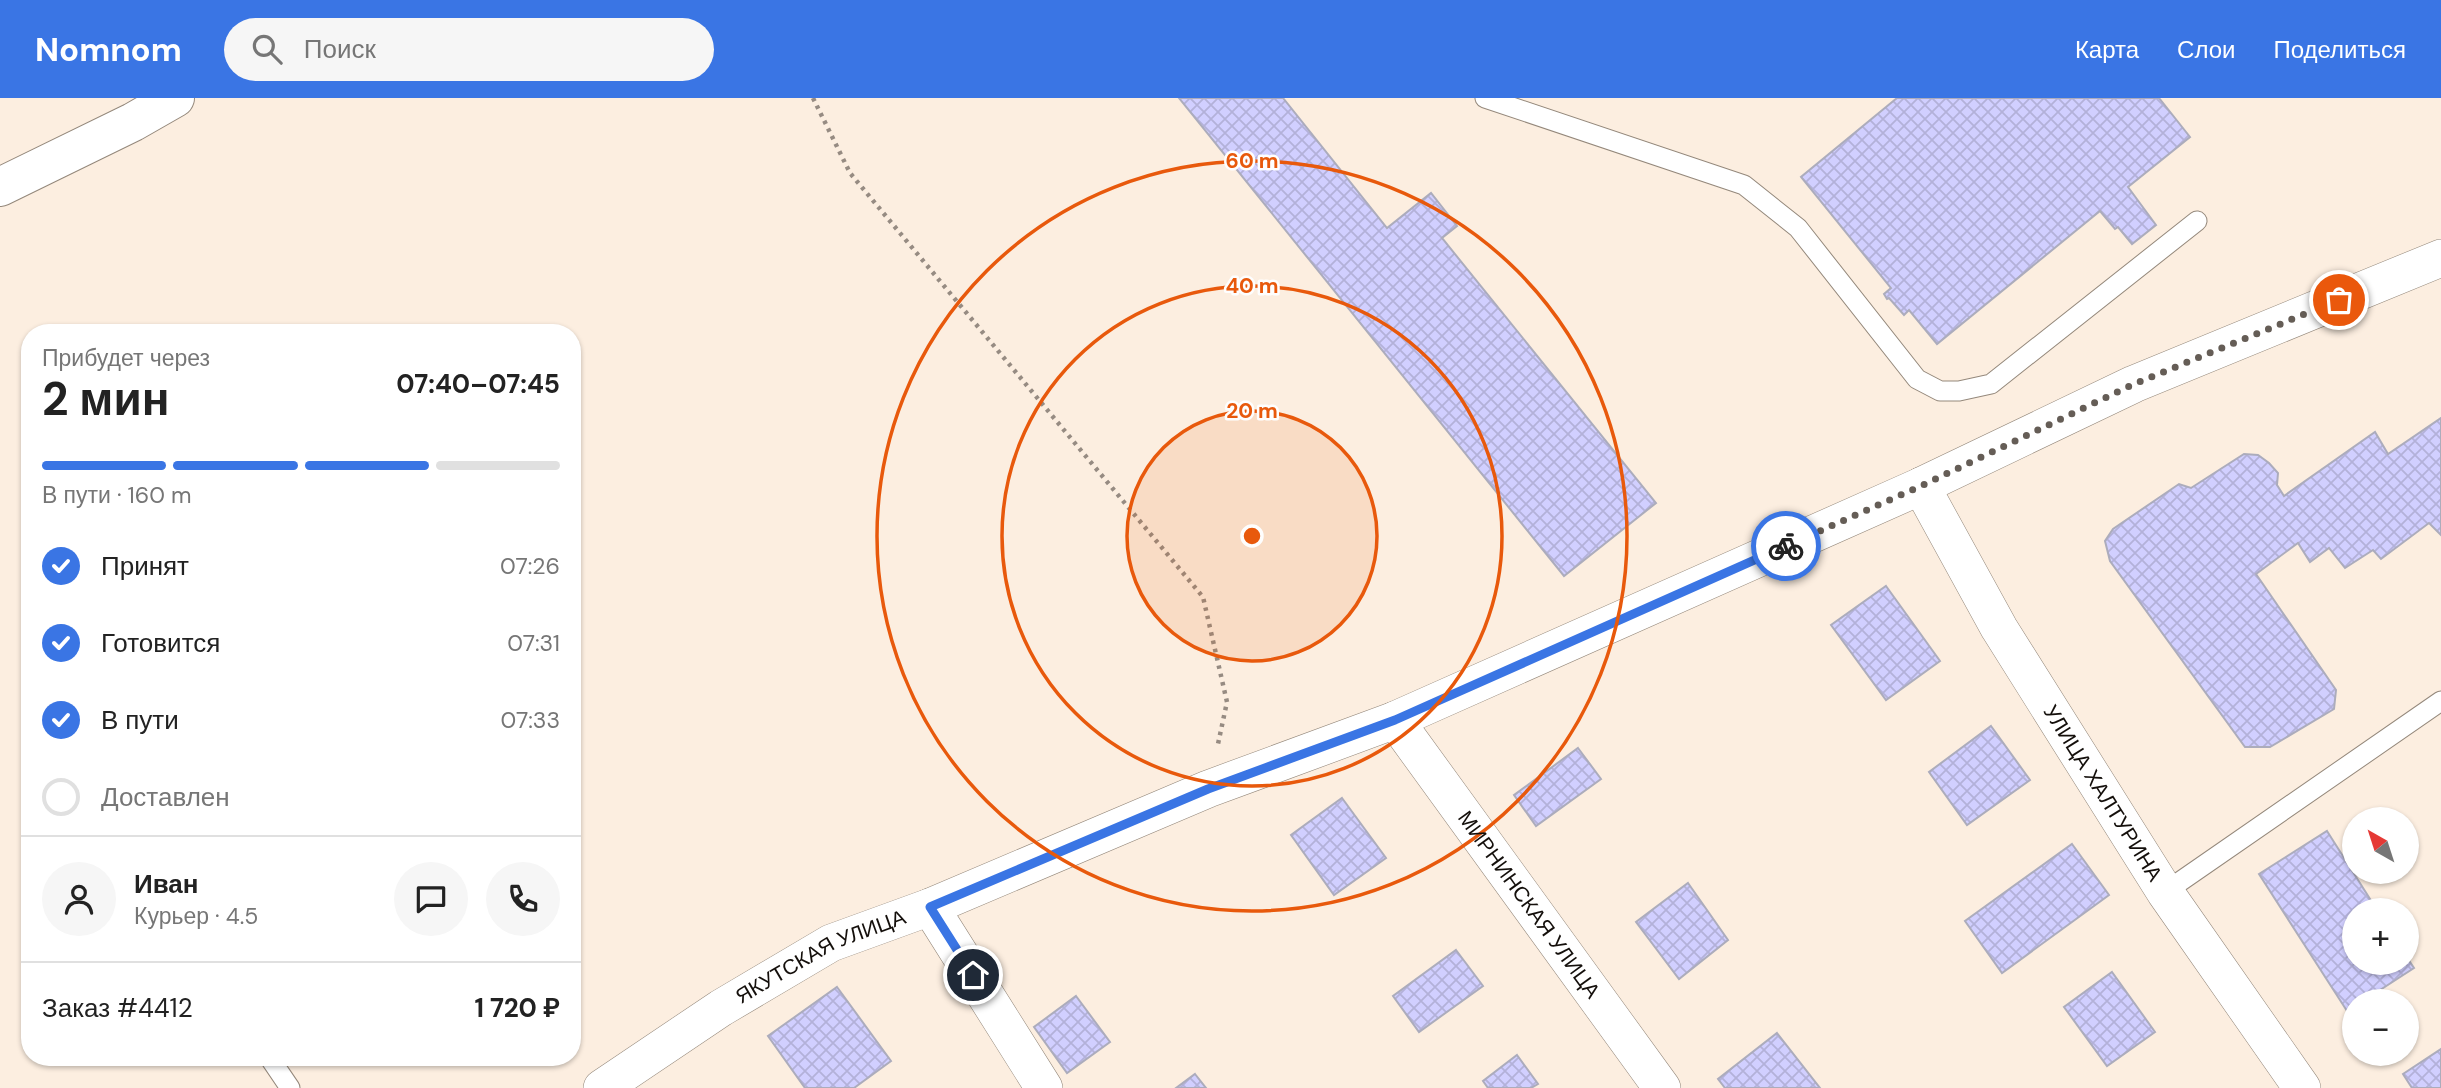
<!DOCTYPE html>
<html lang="ru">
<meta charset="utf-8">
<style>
body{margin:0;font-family:"DM Sans",sans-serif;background:#f6f6f6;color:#222;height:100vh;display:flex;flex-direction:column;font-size:26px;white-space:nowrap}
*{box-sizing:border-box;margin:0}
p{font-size:23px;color:#767676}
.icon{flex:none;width:38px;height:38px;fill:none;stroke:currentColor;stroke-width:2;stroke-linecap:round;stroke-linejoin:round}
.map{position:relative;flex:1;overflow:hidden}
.side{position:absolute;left:21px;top:226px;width:560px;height:742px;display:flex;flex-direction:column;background:#fff;border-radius:28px;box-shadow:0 2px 5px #0004}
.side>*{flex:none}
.needle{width:46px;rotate:321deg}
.fabs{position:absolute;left:2342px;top:709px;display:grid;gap:14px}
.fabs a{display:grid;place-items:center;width:77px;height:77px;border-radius:50%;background:#fff;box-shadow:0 2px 5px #0004;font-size:35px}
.pin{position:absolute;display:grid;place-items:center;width:60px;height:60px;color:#fff;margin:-30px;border:4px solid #fff;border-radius:50%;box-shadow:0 2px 7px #0007}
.courier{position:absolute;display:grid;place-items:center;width:70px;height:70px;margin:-35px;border:5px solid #3a75e4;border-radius:50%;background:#fff;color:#222;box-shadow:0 2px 9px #0007}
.summary em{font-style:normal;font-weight:700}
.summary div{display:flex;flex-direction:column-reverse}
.summary{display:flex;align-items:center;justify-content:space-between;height:119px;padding:0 21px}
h1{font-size:46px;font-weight:700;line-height:52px}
.bar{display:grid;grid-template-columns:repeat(4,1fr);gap:10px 7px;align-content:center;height:84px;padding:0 21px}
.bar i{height:9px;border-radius:5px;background:#e0e0e0}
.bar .on{background:#3a75e4}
.bar p{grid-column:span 4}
.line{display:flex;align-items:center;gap:18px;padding:0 21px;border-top:2px solid #e0e0e0}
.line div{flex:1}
.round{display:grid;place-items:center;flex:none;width:74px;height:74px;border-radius:37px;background:#f6f6f6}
ol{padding:0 21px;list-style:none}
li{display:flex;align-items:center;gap:21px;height:77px}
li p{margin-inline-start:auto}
li .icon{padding:7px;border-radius:50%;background:#3a75e4;color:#fff;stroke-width:4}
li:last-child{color:#767676}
li i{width:38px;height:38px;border:4px solid #e0e0e0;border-radius:50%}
header{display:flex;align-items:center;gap:42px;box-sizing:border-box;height:98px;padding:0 35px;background:#3a75e4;color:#fff}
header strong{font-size:33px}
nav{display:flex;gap:38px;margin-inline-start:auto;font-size:24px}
.search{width:490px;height:63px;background:#f6f6f6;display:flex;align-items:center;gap:18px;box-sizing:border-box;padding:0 24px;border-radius:38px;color:#767676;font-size:26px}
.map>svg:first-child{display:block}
.building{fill:url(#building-cross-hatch);stroke:#acacbc;stroke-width:2}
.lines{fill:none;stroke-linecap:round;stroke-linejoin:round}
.lane-casing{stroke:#94887b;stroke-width:21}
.street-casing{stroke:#94887b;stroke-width:38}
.secondary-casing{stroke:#94887b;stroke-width:40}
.path{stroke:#968b82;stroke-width:4.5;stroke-dasharray:3.5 5;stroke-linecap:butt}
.lane{stroke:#fff;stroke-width:19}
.street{stroke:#fff;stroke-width:37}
.secondary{stroke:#fff;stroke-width:38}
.done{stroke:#655d56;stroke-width:7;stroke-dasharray:0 12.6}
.route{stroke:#3a75e4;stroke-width:9}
.ring{fill:none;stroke:#e8590c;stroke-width:3.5}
.labels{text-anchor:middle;stroke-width:5;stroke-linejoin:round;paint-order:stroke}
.street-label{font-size:21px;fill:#140f0b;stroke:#fefefe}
.centre{fill:#e8590c;stroke:#fefefe;stroke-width:3.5}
.ring-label{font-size:21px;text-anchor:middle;font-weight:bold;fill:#e8590c;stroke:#fefefe;stroke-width:5;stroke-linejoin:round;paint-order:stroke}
</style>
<header>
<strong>Nomnom</strong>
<div class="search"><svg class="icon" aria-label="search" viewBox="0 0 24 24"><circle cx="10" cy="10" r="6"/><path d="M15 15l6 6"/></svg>Поиск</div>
<nav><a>Карта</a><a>Слои</a><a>Поделиться</a></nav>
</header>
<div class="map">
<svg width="2441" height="990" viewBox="0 0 2441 990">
<defs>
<pattern id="building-cross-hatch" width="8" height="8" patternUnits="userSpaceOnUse" patternTransform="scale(1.75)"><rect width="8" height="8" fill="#d1cfff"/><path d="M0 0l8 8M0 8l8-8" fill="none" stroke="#b3b1d9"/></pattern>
</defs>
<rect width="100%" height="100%" fill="#fceee0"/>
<g class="building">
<path d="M1179 0H1283L1387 130 1431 95 1457 128 1442 140 1656 405 1564 478Z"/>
<path d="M1897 0H2159L2190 39 2128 89 2156 127 2132 146 2118 129 2115 131 2100 113 1937 246 1909 212 1904 217 1889 200 1887 201 1884 196 1891 190 1801 79Z"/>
<path d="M2441 320V437L2429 425 2381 461 2373 452 2345 470 2329 450 2310 464 2298 445 2256 476 2336 592 2334 611 2270 649H2245L2110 463 2105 443 2113 431 2179 386 2191 390 2244 356 2258 357 2269 365 2278 375 2277 387 2284 398 2375 334 2388 356Z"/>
<path d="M1886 488 1940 563 1886 602 1831 527Z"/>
<path d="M1991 628 2030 682 1967 727 1929 674Z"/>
<path d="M1578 650 1601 681 1536 728 1514 697Z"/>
<path d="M1342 700 1386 760 1334 797 1291 737Z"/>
<path d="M2327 733 2377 812H2354V864H2406V858L2414 870 2363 903H2354V909L2347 913 2259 776Z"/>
<path d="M2072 746 2109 797 2002 875 1965 823Z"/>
<path d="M1688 785 1728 842 1679 881 1636 824Z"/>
<path d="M1456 852 1483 888 1419 934 1393 898Z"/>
<path d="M2112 874 2155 934 2107 968 2064 909Z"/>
<path d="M837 889 891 963 854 990H805L768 938Z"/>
<path d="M1076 898 1110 944 1067 975 1034 929Z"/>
<path d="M1777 935 1820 990H1725L1718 981Z"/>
<path d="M2441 951V990H2412L2403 976Z"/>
<path d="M1517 957 1538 986 1531 990H1488L1483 983Z"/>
<path d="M1195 976 1206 990H1176Z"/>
</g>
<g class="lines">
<g class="lane-casing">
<g id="lane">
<path d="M1485 0 1744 87 1798 130 1917 281 1940 293H1959L1991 286 2197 123"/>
<path d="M2165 794 2441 603"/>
<path d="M269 959 290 990"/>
</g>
</g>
<g class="street-casing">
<g id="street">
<path id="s1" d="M1921 388 1999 530 2165 794 2302 990"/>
<path id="s2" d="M1395 622 1662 990"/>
<path d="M930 809 1044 990"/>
<path id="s3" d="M602 990 721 910 831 845 930 809 1208 691 1395 622 1921 388 2134 286 2441 160"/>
</g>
</g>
<g class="secondary-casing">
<path id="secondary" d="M0 89 133 24 175 0"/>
</g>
<path class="path" d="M813 0 850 75 1203 499 1227 604 1218 646"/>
<use href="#lane" class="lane"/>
<use href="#street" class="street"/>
<use href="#secondary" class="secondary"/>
</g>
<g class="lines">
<path class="done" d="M1786 448 1921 388 2134 286 2339 202"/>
<path class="route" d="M973 877 930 809 1208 691 1395 622 1786 448"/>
</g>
<circle cx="1252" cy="438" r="125" fill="#e8590c" fill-opacity=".12"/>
<g class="ring">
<circle cx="1252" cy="438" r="125"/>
<circle cx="1252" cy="438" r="250"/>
<circle cx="1252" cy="438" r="375"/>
</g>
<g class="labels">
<g class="street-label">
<text dy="7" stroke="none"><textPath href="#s1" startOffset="357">УЛИЦА ХАЛТУРИНА</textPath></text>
<text dy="7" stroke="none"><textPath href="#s2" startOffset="228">МИРНИНСКАЯ УЛИЦА</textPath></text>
<text dy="7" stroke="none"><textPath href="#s3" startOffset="256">ЯКУТСКАЯ УЛИЦА</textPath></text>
</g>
</g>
<circle cx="1252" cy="438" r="10" class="centre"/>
<g class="ring-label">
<text x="1252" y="70">60 m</text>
<text x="1252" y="195">40 m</text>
<text x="1252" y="320">20 m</text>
</g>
</svg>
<div class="fabs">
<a><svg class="needle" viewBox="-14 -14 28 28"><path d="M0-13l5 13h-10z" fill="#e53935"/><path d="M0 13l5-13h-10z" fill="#767676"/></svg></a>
<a>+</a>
<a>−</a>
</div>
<div class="pin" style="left:2339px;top:202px;background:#ea580c"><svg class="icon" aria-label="bag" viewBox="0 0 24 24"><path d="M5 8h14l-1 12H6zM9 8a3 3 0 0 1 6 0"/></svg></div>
<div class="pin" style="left:973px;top:877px;background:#1f2937"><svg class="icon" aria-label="home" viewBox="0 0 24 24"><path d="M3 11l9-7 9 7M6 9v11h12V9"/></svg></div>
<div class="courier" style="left:1786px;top:448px"><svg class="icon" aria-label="bike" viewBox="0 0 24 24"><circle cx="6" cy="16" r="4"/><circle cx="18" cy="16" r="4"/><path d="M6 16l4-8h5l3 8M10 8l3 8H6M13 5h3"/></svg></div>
<section class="side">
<div class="summary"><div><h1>2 мин</h1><p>Прибудет через</p></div><em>07:40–07:45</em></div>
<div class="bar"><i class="on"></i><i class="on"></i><i class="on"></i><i></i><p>В пути · 160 m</p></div>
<ol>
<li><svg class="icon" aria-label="check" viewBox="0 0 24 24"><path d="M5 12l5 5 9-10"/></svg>Принят<p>07:26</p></li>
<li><svg class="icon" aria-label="check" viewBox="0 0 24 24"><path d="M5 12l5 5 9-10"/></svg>Готовится<p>07:31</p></li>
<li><svg class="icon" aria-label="check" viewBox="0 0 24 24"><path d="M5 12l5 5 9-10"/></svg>В пути<p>07:33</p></li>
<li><i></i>Доставлен</li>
</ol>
<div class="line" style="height:126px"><a class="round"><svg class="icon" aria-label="person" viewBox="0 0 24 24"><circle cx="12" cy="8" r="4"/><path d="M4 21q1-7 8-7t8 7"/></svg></a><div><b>Иван</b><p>Курьер · 4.5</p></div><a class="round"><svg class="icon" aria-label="chat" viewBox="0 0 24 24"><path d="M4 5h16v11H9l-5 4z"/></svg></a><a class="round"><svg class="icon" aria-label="phone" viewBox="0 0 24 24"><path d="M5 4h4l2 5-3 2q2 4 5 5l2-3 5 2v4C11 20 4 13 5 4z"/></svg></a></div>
<div class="line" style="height:91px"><div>Заказ #4412</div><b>1 720 ₽</b></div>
</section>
</div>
